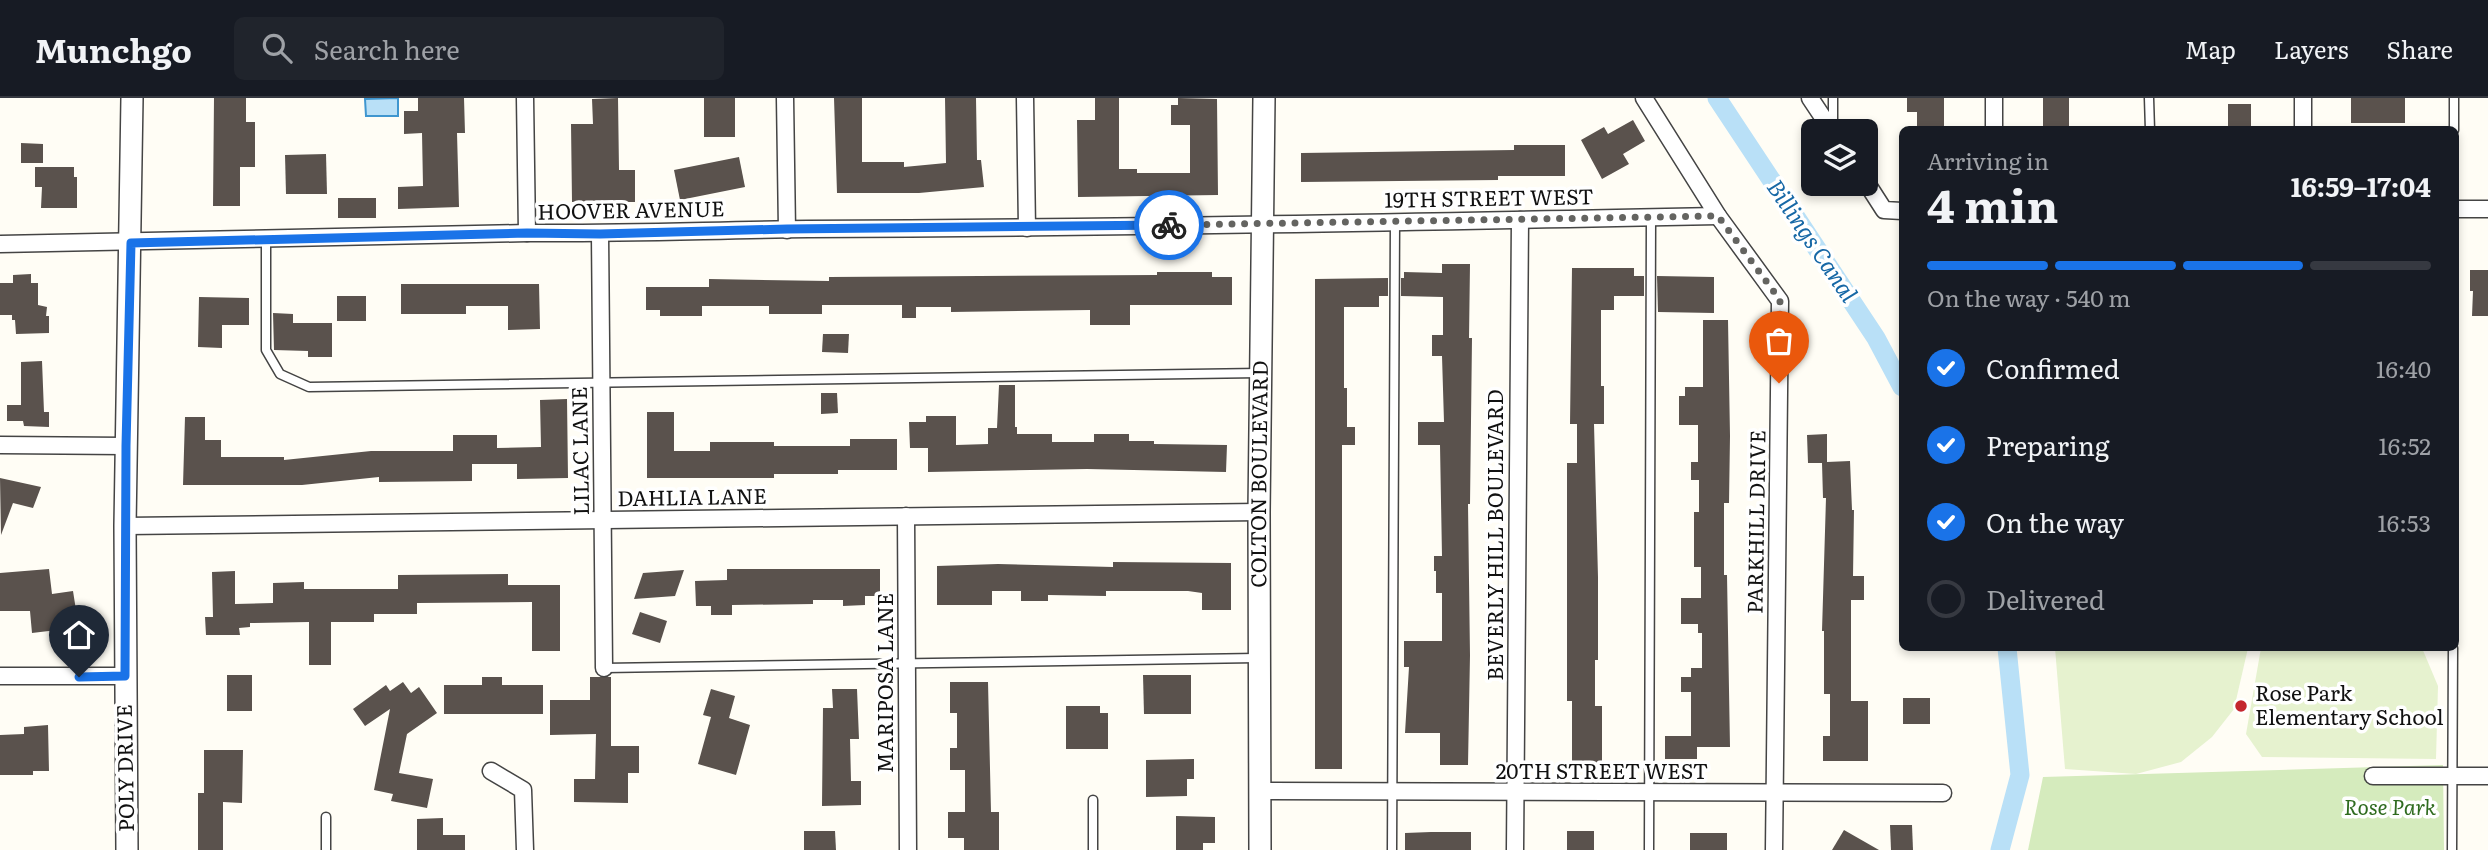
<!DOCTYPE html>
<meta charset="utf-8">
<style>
body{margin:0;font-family:Literata,serif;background:#20242c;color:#f1f3f6;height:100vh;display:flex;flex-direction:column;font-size:26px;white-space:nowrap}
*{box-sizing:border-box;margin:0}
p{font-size:23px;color:#9ea1a6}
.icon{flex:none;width:38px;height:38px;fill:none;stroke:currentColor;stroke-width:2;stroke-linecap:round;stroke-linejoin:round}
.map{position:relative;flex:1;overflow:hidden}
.sheet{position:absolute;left:1899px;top:28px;width:560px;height:525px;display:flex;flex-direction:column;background:#171b24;border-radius:10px;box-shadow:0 4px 10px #0003}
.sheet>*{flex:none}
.fabs{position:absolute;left:1801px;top:21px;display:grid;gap:14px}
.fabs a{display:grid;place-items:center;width:77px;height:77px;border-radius:10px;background:#171b24;box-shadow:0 4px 10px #0003;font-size:35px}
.pin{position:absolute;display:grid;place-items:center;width:60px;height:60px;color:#fff;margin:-72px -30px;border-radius:50% 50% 50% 0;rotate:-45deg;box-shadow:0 0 7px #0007}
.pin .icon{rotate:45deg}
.courier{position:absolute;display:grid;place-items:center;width:70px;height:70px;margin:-35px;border:5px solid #1a73e8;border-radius:50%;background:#fff;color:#222;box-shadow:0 2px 9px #0007}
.summary em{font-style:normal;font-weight:700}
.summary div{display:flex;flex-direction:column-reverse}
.summary{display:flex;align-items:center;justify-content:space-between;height:119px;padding:0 28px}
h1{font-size:46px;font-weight:700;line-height:52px}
.bar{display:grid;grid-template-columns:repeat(4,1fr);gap:10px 7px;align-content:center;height:84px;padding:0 28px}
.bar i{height:9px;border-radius:5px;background:#363941}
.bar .active{background:#1a73e8}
.bar p{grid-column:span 4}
ol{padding:0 28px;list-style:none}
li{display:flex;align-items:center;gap:21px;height:77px}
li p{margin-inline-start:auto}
li .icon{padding:7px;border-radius:50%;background:#1a73e8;color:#fff;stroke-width:4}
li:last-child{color:#9ea1a6}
li i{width:38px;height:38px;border:4px solid #363941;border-radius:50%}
header{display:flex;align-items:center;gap:42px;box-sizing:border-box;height:98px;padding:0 35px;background:#171b24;border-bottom:2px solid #363941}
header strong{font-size:33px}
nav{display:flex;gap:38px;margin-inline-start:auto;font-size:24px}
.search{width:490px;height:63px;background:#20242c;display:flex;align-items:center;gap:18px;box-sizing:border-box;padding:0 24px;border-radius:10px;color:#9ea1a6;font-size:26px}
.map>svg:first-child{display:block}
.green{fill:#d5ebbd}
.pitch{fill:#e6f2cf}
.water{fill:#b9e0f7;stroke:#3f96cf;stroke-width:2}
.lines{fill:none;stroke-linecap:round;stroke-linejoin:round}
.canal{stroke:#b9e0f7;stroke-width:19}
.building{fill:#5a524d}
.service-casing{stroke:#444;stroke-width:11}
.minor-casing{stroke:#444;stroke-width:19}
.tertiary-casing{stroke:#444;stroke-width:24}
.service{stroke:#fff;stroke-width:8}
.minor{stroke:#fff;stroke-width:16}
.tertiary{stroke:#fff;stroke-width:21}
.done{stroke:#646461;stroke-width:7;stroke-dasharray:0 12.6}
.route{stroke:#1a73e8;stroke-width:9}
.poi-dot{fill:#c4262e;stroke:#fff;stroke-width:2.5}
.labels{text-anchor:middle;stroke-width:7;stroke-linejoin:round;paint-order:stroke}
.street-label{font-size:21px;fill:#111;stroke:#fff}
.poi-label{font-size:21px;fill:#111;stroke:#fff;text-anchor:start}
.park-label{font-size:21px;font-style:italic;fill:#2f6b1f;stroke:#fff}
.water-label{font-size:23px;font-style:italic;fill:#1768a6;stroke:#fff}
</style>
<header>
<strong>Munchgo</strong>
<div class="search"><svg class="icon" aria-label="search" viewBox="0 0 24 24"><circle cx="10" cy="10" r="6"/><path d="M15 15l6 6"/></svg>Search here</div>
<nav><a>Map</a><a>Layers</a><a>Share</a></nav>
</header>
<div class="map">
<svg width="2488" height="752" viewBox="0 0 2488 752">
<rect width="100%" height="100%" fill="#fffdf5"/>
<path class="green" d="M2443 667 2444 752H2028L2043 679Z"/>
<g class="pitch">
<path d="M2055 550H2248L2234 611 2212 639 2181 664 2136 676 2065 671Z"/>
<path d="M2261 550H2422L2438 588 2436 661 2262 659 2246 636Z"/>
</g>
<path class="water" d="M398 0V18H366L365 1Z"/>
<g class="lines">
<g class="canal">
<path d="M1717 0 1876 240 1902 289"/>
<path d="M2000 752 2020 677 2007 550"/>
</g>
</g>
<g class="building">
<path d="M214 0H246V24H255V69H240V108H213Z"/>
<path d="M418 0H464L465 35H457L459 109 398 111V89L423 88 422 35 404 36V13H418Z"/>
<path d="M618 0 619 72H635V104H572L571 26H593L592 1Z"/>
<rect x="704" y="0" width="31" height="39"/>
<path d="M834 0H862V64H904V69L946 65 945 0H976L977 62H981L984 89 919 95H837Z"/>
<path d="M1095 0H1119V71H1137V75H1190V27H1171V7H1178V0L1217 1 1218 97 1078 99 1077 22H1095Z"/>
<path d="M1907 0H1944V32H1917V14H1907Z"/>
<rect x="2043" y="0" width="26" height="32"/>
<rect x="2351" y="0" width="54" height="25"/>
<rect x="2228" y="6" width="23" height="26"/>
<path d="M1633 22 1645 43 1623 56 1629 66 1602 81 1581 42 1604 29 1608 36Z"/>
<path d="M21 45 43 46V65H21Z"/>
<path d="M1514 47H1565V78H1498V82L1301 84V55L1514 52Z"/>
<path d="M326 56 327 96H286L285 57Z"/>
<path d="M739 59 745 89 680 102 674 72Z"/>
<path d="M35 69H74V79H77V110H41L42 89H35Z"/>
<rect x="338" y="100" width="38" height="20"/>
<path d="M1442 166H1470L1469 240H1472L1470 406H1468L1470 557 1468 667H1440V635H1405L1409 569H1404V543H1442V495H1436V473H1434V458H1442L1440 347H1418V324H1444L1442 258H1432V237H1443V199L1401 198V180H1404V174L1442 175Z"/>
<path d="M1572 170H1634V178H1644V198H1614V212H1601V288H1604V326H1594L1598 479V562H1595V608H1602V665H1572V603H1567V365H1577V326H1570Z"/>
<path d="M2470 172H2488V218H2472L2473 193H2470Z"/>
<path d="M1157 174H1212V179H1232V207H1130V227H1090V212L951 214V209H916V220H902V207H822V216H769V208H702V218H660V212H646V189H709V181L829 183V179L1157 177Z"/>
<path d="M31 176V185H38V207L47 209 46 218H49V235L16 236 15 222H12V217H0V185H13V177Z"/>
<path d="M1657 178 1714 179V215L1658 214Z"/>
<path d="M1388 180V198H1379V209H1344V290H1347V329H1355V347H1342V671H1315V181Z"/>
<path d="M401 186H539L540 231 508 232V208H466V216H401Z"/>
<rect x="337" y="198" width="29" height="25"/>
<path d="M199 199 249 200V227H222V250L198 249Z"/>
<path d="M273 215 293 216V225H332V259H308V253L274 252Z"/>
<path d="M1703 222H1728L1730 338 1729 405H1724V477H1727L1730 649H1697V661H1665V638H1691V594H1681V579H1691V570H1702V535H1698V526H1681V500H1701V469H1694V414H1699V382H1691V364H1698V327H1679V298H1685V289H1703Z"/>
<path d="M823 236H849L848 255 822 254Z"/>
<path d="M42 263 44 314H49V329L24 328 23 323H7V307H21V264Z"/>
<path d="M999 287H1015V329H1017V336H1052V344H1094V336H1129V343H1154V346L1227 347 1226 374 1087 371 928 374V350H910L909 324H926V318H956V347L988 346V330H997Z"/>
<path d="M821 295H837L838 315 821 316Z"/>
<path d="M567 301 568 380 517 381V366H472V383L379 384V379L302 387H183L185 319H205V342H221V359H284V362L371 353H453V337H497V350L541 349 540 302Z"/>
<path d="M647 314H674V353H710V344H774V348H850V341H897V372H838V376H774V380H647Z"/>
<path d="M1827 336V364L1850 363 1852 412H1854L1853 478H1864V502H1851V603H1868V663H1823V638H1830V596H1824V533H1822L1826 400H1823L1822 365H1808L1807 337Z"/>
<path d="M0 380 41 389 33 410 13 405 1 437Z"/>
<path d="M1113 464 1231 465V512H1202V495L1188 493H1106V498L1048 497V503H1021V493H992V507H937V468L998 466 1113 469Z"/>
<path d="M49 471 52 496 73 493 78 525 57 529V532L32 535 30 513H0V475Z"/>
<path d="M727 471H880V498H865V507L843 508V502H813V506L732 507V517H711V508H696L695 483 727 482Z"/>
<path d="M684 472 675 498 634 501 643 475Z"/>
<path d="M235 473V506L273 505V485L304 484V491H398V477L508 476V487H560V553H532V504L417 505V516H374V524H331V567H309V524L250 525V529L239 530 240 537H206L205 519H213L212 474Z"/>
<path d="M640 514 667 523 660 545 632 536Z"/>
<rect x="227" y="577" width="25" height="36"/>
<path d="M1143 577H1191V616H1144Z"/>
<path d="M482 579H502V587H543V616H444V587H482Z"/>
<path d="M590 579H611V648H639V675H628V705L574 704V681H595L596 636 550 637V602H590Z"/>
<path d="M403 584 411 595 419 589 437 615 407 636 399 675 433 681 427 710 391 703 393 696 374 692 390 611 365 628 353 611 386 587 390 593Z"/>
<path d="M950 584H988L991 714H999V752H964V740H948V714H965V672H950V650H957V615H950Z"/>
<path d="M711 591 735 598 729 620 750 627 736 677 698 666 711 619 703 617Z"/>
<path d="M832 591H857L859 641H850L851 683H861V707L822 708 823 610H833Z"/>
<rect x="1903" y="600" width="27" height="26"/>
<path d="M1066 608H1100V615H1108V651H1066Z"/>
<path d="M48 627 49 673H33V677H0V637L24 636V629Z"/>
<path d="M204 652H243L242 705 223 704V752H198V695H204Z"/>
<path d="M1194 661V681H1187V698L1146 699V662Z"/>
<path d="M1176 718 1215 719V745H1203V752H1176Z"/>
<path d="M443 720V737H465V752H417V721Z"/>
<path d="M1890 727H1912L1913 752H1891Z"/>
<path d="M1844 732 1879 752H1832Z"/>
<path d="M804 733H835L836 752H804Z"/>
<rect x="1567" y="733" width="27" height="19"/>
<path d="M1431 734H1471V752H1405V735Z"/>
<rect x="1690" y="735" width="37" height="17"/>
</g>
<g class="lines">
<g class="service-casing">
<g id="service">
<path d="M2149 0 2150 32"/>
<path d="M2454 0V32"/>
<path d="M1833 29V0"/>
<path d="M266 142V252L280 276 309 289 1260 275"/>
<path d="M604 570 1257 560"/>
<path d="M326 719V752"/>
<path d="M1093 752V702"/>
<path d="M1392 752 1395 123"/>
<path d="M1649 752 1651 119"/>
<path d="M2452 752 2453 550"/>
</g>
</g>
<g class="minor-casing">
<g id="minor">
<path d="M525 0 527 135"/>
<path d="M785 0 787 132"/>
<path d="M1025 0 1027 130"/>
<path d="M1644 0 1718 118 1780 203 1774 752"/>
<path d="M1810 0 1832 33"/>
<path d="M1994 0V32"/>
<path d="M2303 0V32"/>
<path d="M1866 84 1884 112 1902 113"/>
<path d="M2455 111H2488"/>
<path d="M600 136 604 570"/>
<path d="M0 146 527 135C621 136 715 132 808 131 1111 130 1415 124 1718 118"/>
<path d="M0 347 126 348"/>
<path d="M906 418 908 752"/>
<path d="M125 428 1259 414"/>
<path d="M0 578H125"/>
<path d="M491 673 523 692 525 752"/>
<path d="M2373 678H2488"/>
<path d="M1260 693 1943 695"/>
<path d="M1515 752 1520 122"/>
</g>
</g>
<g class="tertiary-casing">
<g id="tertiary">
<path d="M127 752 125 428 132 0"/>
<path id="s1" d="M1260 752 1259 414 1264 0"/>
</g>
</g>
<use href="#service" class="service"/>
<use href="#minor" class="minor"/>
<use href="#tertiary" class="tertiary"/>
</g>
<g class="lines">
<path class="done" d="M1169 127 1718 118 1780 202 1779 285"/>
<path class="route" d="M79 579 125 578 126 348 131 145 527 135 600 136 787 131 1169 127"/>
</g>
<circle class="poi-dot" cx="2241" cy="608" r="7"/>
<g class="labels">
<g class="street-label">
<text transform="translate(1489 101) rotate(-1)" y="7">19TH STREET WEST</text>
<text transform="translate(631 113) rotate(-1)" y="7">HOOVER AVENUE</text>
<text transform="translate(581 353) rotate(-91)" y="7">LILAC LANE</text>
<text dy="7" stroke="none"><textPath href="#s1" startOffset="376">COLTON BOULEVARD</textPath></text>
<text transform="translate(692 400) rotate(-1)" y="7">DAHLIA LANE</text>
<text transform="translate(1757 424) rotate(-89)" y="7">PARKHILL DRIVE</text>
<text transform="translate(1496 437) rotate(-90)" y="7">BEVERLY HILL BOULEVARD</text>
<text transform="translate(886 585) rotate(-90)" y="7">MARIPOSA LANE</text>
<text transform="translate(126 670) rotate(-91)" y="7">POLY DRIVE</text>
<text x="1602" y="681">20TH STREET WEST</text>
</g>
<g class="poi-label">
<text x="2255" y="603">Rose Park<tspan x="2255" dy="24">Elementary School</tspan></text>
</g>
<g class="park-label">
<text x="2390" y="717">Rose Park</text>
</g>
<g class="water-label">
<text transform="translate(1812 143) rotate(56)" y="8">Billings Canal</text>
</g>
</g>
</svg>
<div class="fabs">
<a><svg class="icon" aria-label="layers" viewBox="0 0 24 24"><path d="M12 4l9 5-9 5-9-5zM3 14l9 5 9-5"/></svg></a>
</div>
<div class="pin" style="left:1779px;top:285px;background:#ea580c"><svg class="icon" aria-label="bag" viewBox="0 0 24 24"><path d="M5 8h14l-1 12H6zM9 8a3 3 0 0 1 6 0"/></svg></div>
<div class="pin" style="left:79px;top:579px;background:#1f2937"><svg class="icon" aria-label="home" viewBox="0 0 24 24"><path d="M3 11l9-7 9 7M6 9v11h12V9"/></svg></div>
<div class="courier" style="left:1169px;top:127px"><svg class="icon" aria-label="bike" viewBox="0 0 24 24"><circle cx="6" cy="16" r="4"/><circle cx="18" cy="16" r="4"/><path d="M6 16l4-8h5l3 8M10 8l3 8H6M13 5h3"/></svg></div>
<section class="sheet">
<div class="summary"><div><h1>4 min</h1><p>Arriving in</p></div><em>16:59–17:04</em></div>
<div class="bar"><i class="active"></i><i class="active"></i><i class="active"></i><i></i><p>On the way · 540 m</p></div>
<ol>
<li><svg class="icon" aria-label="check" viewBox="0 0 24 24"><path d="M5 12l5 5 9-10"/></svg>Confirmed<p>16:40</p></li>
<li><svg class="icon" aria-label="check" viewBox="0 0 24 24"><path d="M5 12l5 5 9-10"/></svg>Preparing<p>16:52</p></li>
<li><svg class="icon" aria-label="check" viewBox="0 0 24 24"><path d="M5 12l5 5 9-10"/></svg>On the way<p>16:53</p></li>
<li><i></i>Delivered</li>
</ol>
</section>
</div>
